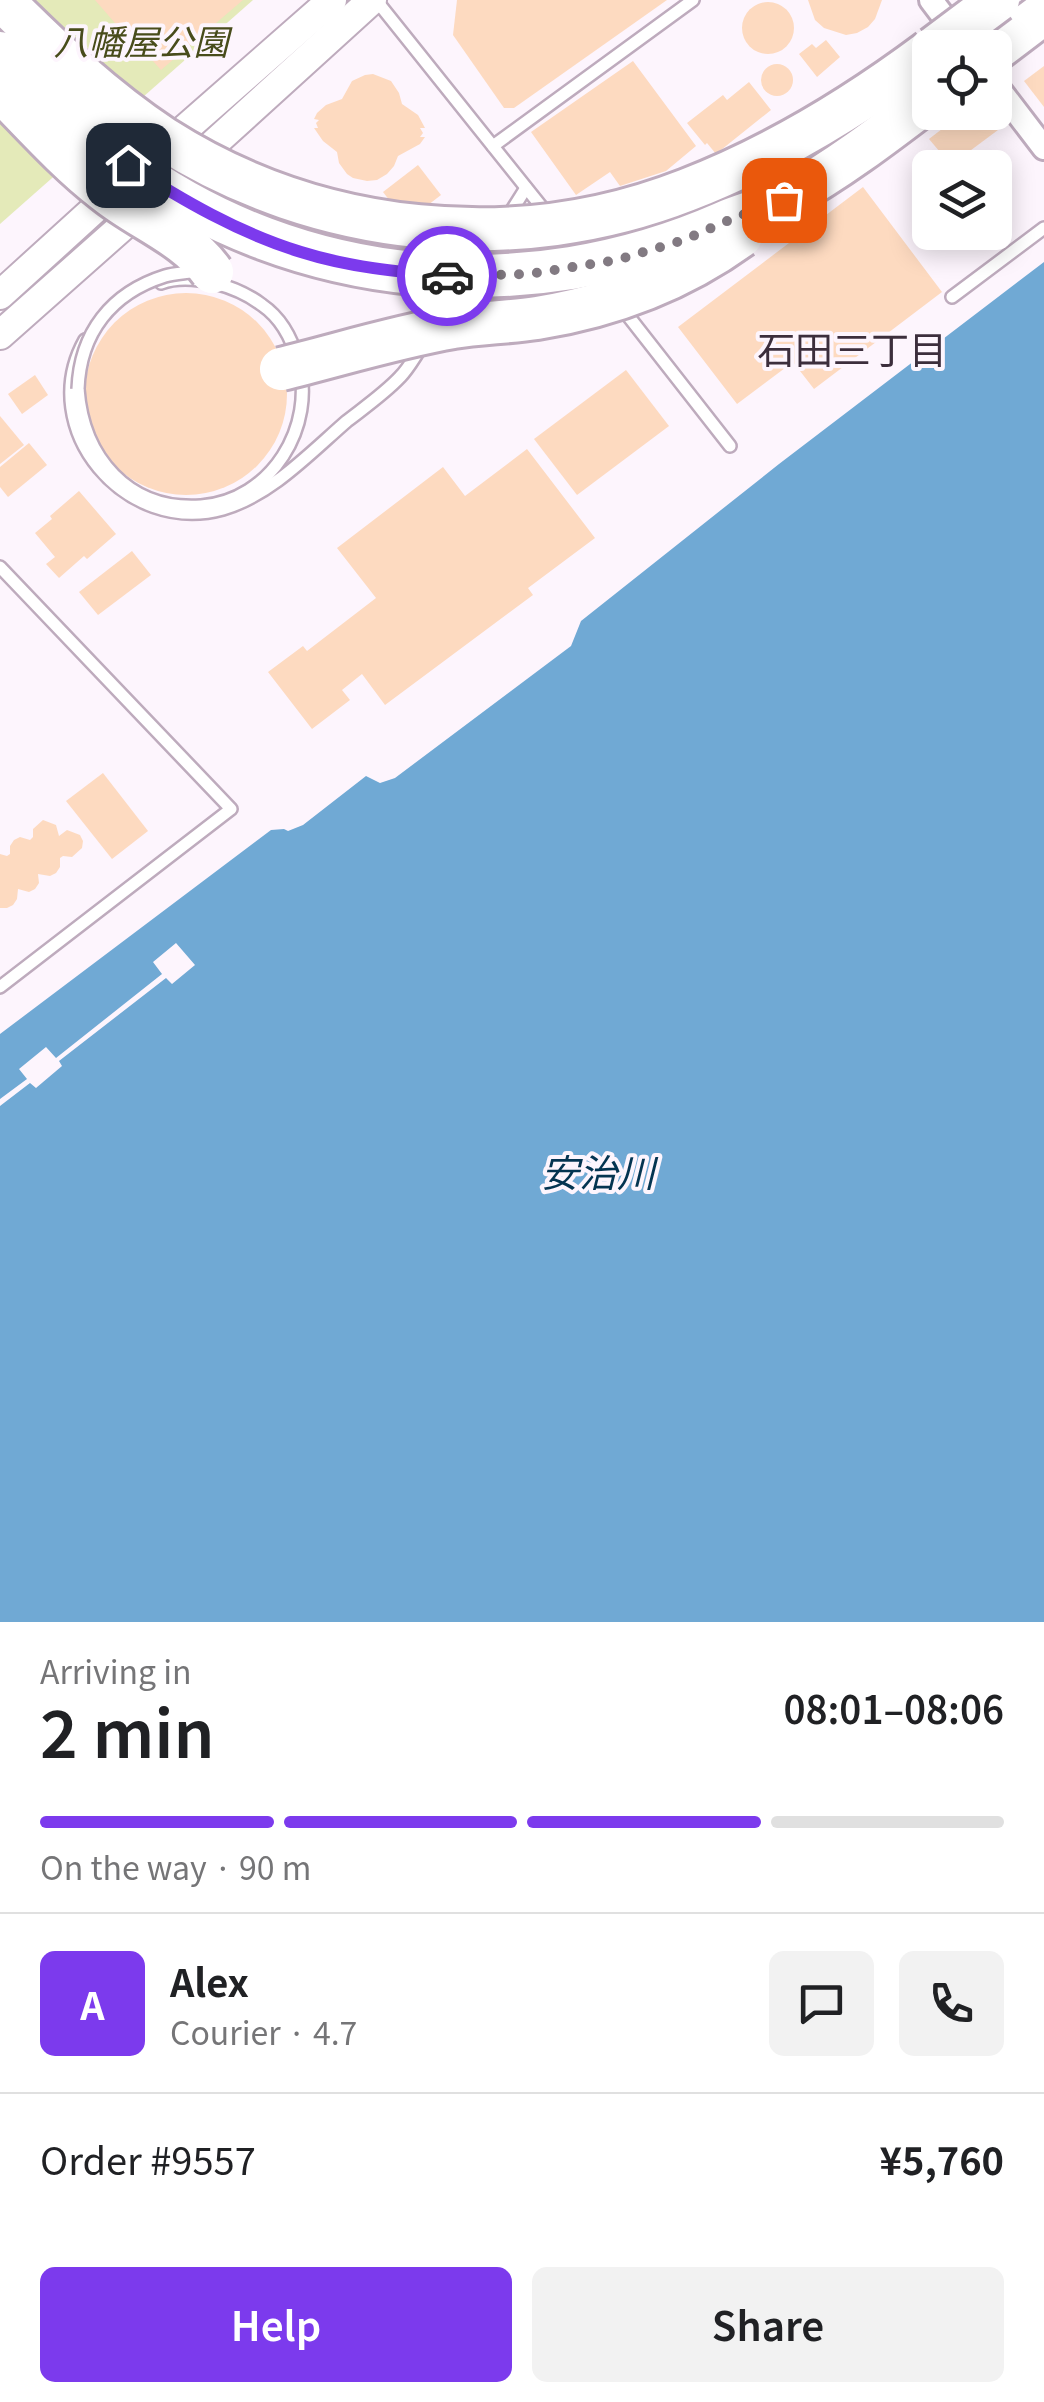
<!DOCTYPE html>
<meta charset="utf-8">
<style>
body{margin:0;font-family:Georgia,"Noto Sans JP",serif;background:#f2f2f2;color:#202124;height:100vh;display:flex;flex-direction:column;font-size:38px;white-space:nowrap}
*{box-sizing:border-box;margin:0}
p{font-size:32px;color:#757577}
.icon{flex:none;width:55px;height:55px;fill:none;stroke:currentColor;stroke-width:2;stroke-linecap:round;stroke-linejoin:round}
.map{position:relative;height:1622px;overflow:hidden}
.drawer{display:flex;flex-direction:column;background:#fff;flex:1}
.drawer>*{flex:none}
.buttons{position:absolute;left:912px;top:30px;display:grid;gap:20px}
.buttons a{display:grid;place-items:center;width:100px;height:100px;border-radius:15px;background:#fff;box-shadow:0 5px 25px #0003;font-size:50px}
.pin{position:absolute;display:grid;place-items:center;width:85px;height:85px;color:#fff;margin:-42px;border-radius:20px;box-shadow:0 5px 15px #0006}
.courier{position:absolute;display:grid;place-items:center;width:100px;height:100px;margin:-50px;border:8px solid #7c3aed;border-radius:50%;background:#fff;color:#222;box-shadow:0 2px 12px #0007}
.headline em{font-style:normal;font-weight:600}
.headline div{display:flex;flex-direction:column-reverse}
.headline{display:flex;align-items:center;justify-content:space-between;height:170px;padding:0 40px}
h1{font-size:65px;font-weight:600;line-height:75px}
.bar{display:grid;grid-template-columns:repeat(4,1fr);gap:15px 10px;align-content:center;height:120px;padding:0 40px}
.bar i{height:12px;border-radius:8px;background:#e0e0e0}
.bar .active{background:#7c3aed}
.bar p{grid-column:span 4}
.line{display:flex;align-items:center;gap:25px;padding:0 40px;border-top:2px solid #e0e0e0}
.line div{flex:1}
.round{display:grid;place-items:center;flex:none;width:105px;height:105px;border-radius:15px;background:#f2f2f2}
.cta{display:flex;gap:20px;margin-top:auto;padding:20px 40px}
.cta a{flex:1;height:115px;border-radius:15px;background:#7c3aed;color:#fff;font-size:40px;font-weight:600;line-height:115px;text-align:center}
.cta a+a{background:#f2f2f2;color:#202124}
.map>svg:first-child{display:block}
.green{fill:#e4eab9}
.water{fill:#70a9d4}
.pier{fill:#fdf5fd}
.building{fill:#fddac0}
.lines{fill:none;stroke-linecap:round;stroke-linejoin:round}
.service-casing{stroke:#beabbd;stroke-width:16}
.minor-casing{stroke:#beabbd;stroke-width:28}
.tertiary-casing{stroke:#beabbd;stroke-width:32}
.motorway-casing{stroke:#beabbd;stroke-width:48}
.service{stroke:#fff;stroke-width:11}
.minor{stroke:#fff;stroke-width:22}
.tertiary{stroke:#fff;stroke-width:28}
.motorway{stroke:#fff;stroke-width:42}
.service-bridge-casing{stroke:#beabbd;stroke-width:16;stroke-linecap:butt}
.motorway-bridge-casing{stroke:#beabbd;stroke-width:48;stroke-linecap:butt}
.service-bridge{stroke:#fff;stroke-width:11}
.motorway-bridge{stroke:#fff;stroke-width:42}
.done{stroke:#827a82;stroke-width:10;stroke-dasharray:0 18}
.route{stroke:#7c3aed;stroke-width:12}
.labels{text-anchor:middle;stroke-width:8;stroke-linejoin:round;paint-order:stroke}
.park-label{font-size:35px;font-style:italic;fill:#484c1b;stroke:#fdf5fd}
.neighbourhood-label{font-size:38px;fill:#3c2e3c;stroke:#fdf5fd}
.water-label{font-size:38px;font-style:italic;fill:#043451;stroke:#fdf5fd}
</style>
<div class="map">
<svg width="1044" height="1622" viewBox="0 0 1044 1622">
<rect width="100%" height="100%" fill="#fdf5fd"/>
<g class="green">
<path d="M32 0H253L143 97 77 44Z"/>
<path d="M0 107 60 171 0 224Z"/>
</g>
<path class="water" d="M1044 262V1622H0V1034L271 830 284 829 288 831 303 825 366 776 380 783 395 778 571 646 581 621 779 464Z"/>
<path class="pier" d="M176 943 195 965 172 984 166 978 59 1061 62 1066 36 1088 30 1083 0 1106V1099L27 1079 19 1069 46 1047 56 1058 162 974 153 962Z"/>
<g class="building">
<path d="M95 0H243L161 70 144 51 141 53Z"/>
<path d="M457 0H667L514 108H504L453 35Z"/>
<path d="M808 0H882L875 19 868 27 857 33 846 35 824 28 815 20Z"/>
<circle cx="768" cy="28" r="26"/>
<path d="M826 40 840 57 817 77 799 54 812 44 816 48Z"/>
<path d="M633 61 696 146 666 171 620 186 610 172 576 195 531 132Z"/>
<circle cx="777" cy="80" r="16"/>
<path d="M1044 66V107L1024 81Z"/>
<path d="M373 74 391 81 399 93 402 104 418 115 425 128H420L423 133 420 137H425L420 144 398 156 394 166 387 174 377 180 367 181 353 178 347 174 339 163 337 152 323 141 314 128H318L316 123 319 120 314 119 317 113 326 105 342 99 352 81 365 75Z"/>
<path d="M749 82 771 110 716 154 707 143 705 145 687 123 723 95 727 100Z"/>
<path d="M964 112H984L998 130 951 165 929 139Z"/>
<path d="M418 165 441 195 406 222 383 192Z"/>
<path d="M863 187 942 292 814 389 793 362 737 404 678 327Z"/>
<circle cx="186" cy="394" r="101"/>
<path d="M626 370 669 426 577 495 534 439Z"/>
<path d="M35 375 48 395 22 414 8 394Z"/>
<path d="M0 416 24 445 0 464Z"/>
<path d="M29 443 47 465 8 497 0 487V467Z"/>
<path d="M527 449 595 538 528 588 533 595 385 705 362 674 342 690 350 700 312 729 268 672 303 646 307 651 376 598 337 548 443 467 465 496Z"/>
<path d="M79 491 116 534 87 559 84 556 59 578 46 564 55 557 35 533 52 519 50 516Z"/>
<path d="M132 551 151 575 98 615 79 592Z"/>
<path d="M103 773 148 831 112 859 66 801Z"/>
<path d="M43 820 56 825 59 836 67 830 80 835 83 841 82 848 72 857 63 856 60 858V867L56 873 50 876 38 874 39 883 35 889 29 892 18 889 17 899 13 905 7 908H0V854L7 856 10 854V846L14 840 20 837 30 840 33 837V829Z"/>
</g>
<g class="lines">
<g class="service-casing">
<g id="service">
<path d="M376 0 548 215"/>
<path d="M493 146 693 0"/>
<path d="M507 218 526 188"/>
<path d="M952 297 1044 228"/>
<path d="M622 308 730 446"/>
<path d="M440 318 463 283"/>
<path d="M85 340C35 429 126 536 223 509 271 495 310 453 347 421 365 407 385 393 400 377 409 368 415 356 422 346"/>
<path d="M78 389C83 457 128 511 201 506 271 501 317 426 298 361 292 339 281 318 262 305 237 286 191 272 161 283"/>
<path d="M0 567 231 809 0 987"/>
</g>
</g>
<g class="minor-casing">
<g id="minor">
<path d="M931 0 959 37"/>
<path d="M995 84 1044 148"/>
</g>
</g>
<g class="tertiary-casing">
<g id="tertiary">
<path d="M161 150 332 0"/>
<path d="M188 167 372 0"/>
<path d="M0 295 121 185"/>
<path d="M0 335 149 203"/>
</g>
</g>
<g class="motorway-casing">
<path id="motorway" d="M995 50 1044 13"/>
</g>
<use href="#service" class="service"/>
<use href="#minor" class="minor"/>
<use href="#tertiary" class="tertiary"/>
<use href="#motorway" class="motorway"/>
<g class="service-bridge-casing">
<path id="service-bridge" d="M78 389C80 333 111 293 165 276 175 273 186 273 197 271"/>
</g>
<g class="motorway-bridge-casing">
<g id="motorway-bridge">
<path d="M2 0C51 49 104 99 163 138 318 237 516 257 687 190 775 156 855 107 930 51"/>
<path d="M934 48 998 0"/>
<path d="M0 53C39 92 80 130 125 163 299 291 527 309 723 223 743 214 767 209 786 198 837 170 884 134 930 99"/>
<path d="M8 98C39 130 70 164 105 191 139 219 186 235 212 272"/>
<path d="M281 369C338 355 395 337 453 327 480 323 509 322 537 318 612 306 679 281 741 236"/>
</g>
</g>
<use href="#service-bridge" class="service-bridge"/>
<use href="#motorway-bridge" class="motorway-bridge"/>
</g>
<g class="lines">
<path class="done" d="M447 276 529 274 617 260 684 240 734 218 784 200"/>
<path class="route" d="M128 165C182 200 239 233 301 252 348 267 399 272 447 276"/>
</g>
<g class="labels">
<g class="park-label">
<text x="141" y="55">八幡屋公園</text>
</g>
<g class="neighbourhood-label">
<text x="852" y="364">石田三丁目</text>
</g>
<g class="water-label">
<text x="598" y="1187">安治川</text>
</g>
</g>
</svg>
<div class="buttons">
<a><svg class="icon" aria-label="locate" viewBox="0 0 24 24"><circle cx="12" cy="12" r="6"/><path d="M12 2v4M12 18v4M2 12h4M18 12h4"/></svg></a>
<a><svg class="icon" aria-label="layers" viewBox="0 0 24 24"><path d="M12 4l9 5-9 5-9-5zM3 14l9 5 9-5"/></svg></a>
</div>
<div class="pin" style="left:784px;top:200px;background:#ea580c"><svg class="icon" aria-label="bag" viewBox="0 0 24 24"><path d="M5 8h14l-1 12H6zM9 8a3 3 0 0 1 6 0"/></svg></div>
<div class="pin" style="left:128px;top:165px;background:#1f2937"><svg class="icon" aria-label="home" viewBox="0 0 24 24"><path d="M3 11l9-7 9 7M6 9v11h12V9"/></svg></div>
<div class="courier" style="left:447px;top:276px"><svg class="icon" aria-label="car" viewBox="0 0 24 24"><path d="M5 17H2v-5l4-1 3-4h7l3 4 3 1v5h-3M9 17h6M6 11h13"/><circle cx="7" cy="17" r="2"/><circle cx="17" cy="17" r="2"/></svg></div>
</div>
<section class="drawer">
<div class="headline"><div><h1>2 min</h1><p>Arriving in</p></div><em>08:01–08:06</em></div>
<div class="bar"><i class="active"></i><i class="active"></i><i class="active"></i><i></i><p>On the way · 90 m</p></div>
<div class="line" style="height:180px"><b class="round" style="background:#7c3aed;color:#fff">A</b><div><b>Alex</b><p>Courier · 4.7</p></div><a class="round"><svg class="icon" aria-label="chat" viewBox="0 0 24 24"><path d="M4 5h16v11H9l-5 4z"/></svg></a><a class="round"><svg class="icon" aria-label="phone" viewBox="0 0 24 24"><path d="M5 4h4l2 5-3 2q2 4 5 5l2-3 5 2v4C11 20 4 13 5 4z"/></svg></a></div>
<div class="line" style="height:130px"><div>Order #9557</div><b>¥5,760</b></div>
<div class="cta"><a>Help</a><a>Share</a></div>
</section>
